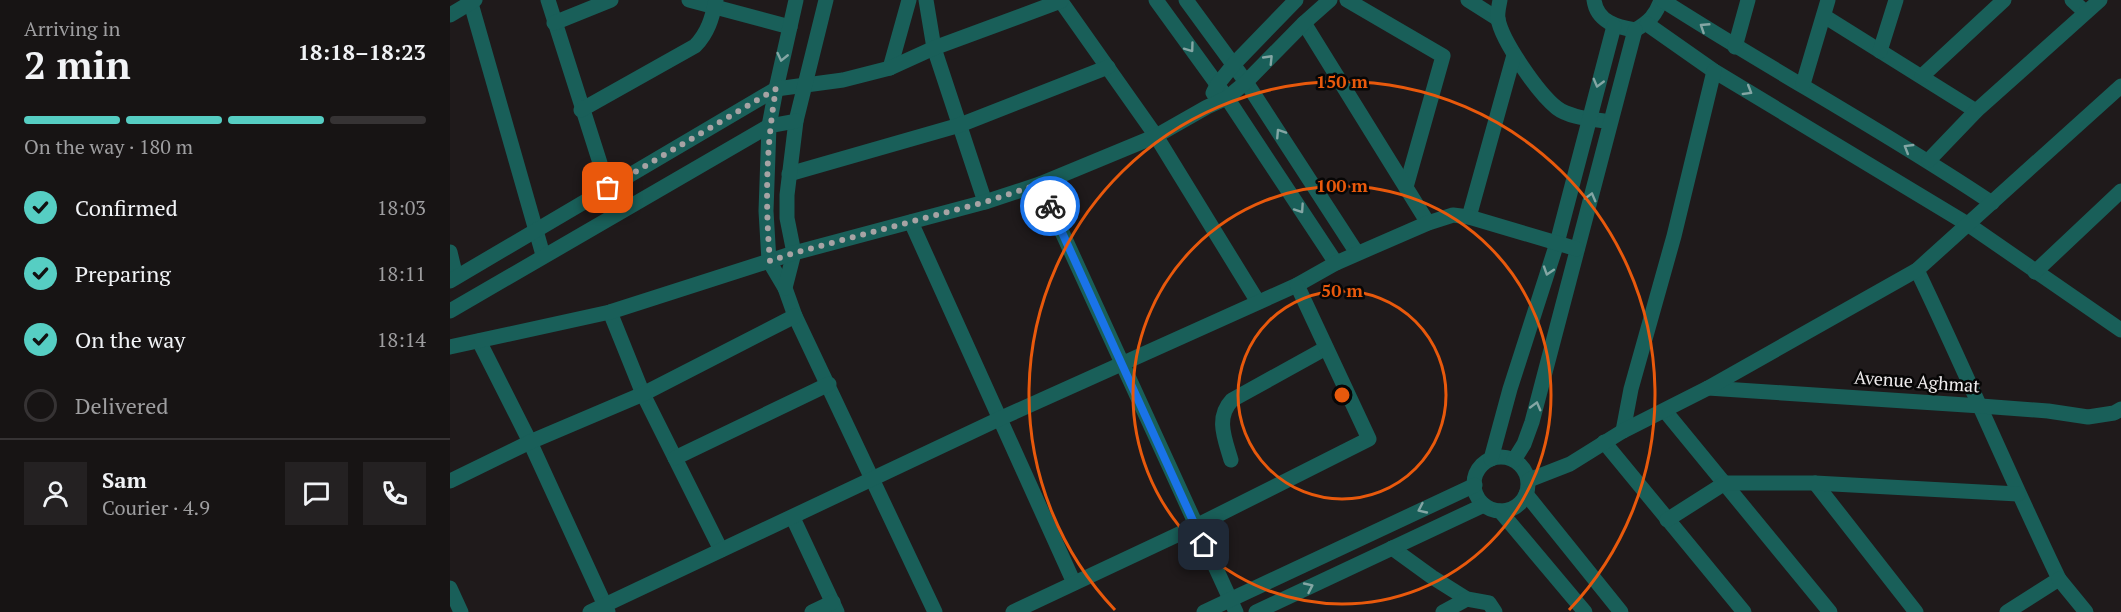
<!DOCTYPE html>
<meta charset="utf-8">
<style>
body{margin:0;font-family:"PT Serif",serif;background:#242122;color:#f1f3f6;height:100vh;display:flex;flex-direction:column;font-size:22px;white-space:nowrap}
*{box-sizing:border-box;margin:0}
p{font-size:20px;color:#9e9ea0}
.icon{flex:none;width:33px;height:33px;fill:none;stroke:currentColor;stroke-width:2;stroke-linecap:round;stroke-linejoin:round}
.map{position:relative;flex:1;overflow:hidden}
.drawer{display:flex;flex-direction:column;background:#171414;width:450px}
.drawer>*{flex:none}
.pin{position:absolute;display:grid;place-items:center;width:51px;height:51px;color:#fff;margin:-26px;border-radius:12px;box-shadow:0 3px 9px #0006}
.courier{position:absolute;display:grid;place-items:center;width:60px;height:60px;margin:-30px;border:4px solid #1a73e8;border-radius:50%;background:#fff;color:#222;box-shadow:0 2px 8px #0007}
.summary em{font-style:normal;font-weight:700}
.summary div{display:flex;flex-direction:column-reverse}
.summary{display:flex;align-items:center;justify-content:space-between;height:102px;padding:0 24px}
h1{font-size:39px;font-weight:700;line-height:45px}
.bar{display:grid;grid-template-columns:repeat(4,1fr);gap:9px 6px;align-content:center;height:72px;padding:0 24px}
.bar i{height:8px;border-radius:4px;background:#363334}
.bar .selected{background:#56cec3}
.bar p{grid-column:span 4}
.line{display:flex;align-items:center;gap:15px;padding:0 24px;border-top:2px solid #363334}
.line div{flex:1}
.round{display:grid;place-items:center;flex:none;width:63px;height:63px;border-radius:0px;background:#242122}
ol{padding:0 24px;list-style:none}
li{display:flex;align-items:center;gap:18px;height:66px}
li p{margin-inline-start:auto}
li .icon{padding:6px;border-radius:50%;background:#56cec3;color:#111;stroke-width:4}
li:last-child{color:#9e9ea0}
li i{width:33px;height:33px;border:3px solid #363334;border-radius:50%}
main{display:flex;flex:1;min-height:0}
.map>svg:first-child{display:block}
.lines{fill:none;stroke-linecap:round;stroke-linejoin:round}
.minor{stroke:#195f59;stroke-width:15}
.oneway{stroke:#84a6a4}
.done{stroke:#a7a3a4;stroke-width:6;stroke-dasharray:0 10.8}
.route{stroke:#1a73e8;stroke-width:8}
.ring{fill:none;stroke:#e8590c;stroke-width:3}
.labels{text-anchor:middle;stroke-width:5;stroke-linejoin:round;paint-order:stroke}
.street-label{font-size:18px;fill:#f0edee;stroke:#070606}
.centre{fill:#e8590c;stroke:#070606;stroke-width:3}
.ring-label{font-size:18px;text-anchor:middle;font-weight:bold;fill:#e8590c;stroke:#070606;stroke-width:5;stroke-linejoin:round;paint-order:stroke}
</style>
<main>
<section class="drawer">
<div class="summary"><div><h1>2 min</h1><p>Arriving in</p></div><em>18:18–18:23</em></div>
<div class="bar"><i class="selected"></i><i class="selected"></i><i class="selected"></i><i></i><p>On the way · 180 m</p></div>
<ol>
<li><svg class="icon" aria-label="check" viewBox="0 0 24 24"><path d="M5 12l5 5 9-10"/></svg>Confirmed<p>18:03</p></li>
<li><svg class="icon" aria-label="check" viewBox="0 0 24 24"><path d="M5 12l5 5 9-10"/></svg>Preparing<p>18:11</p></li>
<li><svg class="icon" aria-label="check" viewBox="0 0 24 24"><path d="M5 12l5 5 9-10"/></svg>On the way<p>18:14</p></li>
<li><i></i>Delivered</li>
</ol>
<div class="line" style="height:108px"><a class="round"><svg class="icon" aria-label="person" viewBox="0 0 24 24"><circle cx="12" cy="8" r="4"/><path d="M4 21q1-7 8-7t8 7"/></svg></a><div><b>Sam</b><p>Courier · 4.9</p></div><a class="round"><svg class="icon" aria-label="chat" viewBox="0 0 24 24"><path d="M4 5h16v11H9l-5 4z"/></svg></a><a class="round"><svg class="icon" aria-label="phone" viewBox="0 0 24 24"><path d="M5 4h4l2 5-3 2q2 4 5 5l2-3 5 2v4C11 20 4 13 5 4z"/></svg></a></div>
</section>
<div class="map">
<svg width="1671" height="612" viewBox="0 0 1671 612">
<rect width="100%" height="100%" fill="#1f1a1b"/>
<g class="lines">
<g class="minor">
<path d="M20 0 93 255"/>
<path d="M98 0 158 188"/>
<path d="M239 0 340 27"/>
<path d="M346 0 326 89 319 126 316 211 319 261 335 288 345 316 485 612"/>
<path d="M476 0 484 48 535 202"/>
<path d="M610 0 706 136 808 302"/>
<path d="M706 0 777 98 886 263"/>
<path d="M736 0 796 82 907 253"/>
<path d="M897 0 993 56 956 187"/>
<path d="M1018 0 1048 19"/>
<path d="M1050 0C1049 6 1047 13 1048 19 1052 41 1088 93 1107 108 1120 118 1144 119 1160 122"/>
<path d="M1144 0C1147 22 1167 27 1185 30 1199 22 1206 15 1211 0"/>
<path d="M1212 0C1321 70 1435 131 1542 203"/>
<path d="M1622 0 1635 12"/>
<path d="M0 15 25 0"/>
<path d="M1374 16 1526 111"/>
<path d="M104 23 161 0"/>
<path d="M854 23 978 223"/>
<path d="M1197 24 1264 71 1519 225 1671 330"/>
<path d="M1285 47 1298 0"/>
<path d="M1430 51 1446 0"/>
<path d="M440 68 459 0"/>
<path d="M1472 76 1554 0"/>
<path d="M1353 84 1378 0"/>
<path d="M763 93 767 85 784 64 846 0"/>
<path d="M131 110 245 46C258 33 262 18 266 0"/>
<path d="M1479 160 1526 111 1650 0"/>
<path d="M339 174 510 125 658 67"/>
<path d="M590 184 786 612"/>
<path d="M1019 217 1064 55"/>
<path d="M461 222 624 583"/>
<path d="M0 252 6 277"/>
<path d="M1467 270C1516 372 1560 477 1609 579L1557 612"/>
<path d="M1585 272 1671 191"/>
<path d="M0 281 326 89 393 80 440 68 484 48 611 1"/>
<path d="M335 288 344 253 337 218V195L346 121 376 0"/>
<path d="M0 311 319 126 346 121"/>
<path d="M160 312 193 394 271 550"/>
<path d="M29 341 80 442 158 612"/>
<path d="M0 347 160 312 344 253 535 202 590 184 706 136 757 107 777 98 796 82 854 23 880 0"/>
<path d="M1258 388 1531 406 1598 411 1638 417 1664 413 1671 409"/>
<path d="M1215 411 1380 612"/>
<path d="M1173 431 1181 389 1224 236 1264 71"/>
<path d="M1154 442 1294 612"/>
<circle cx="1051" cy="484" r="27"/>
<path d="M225 458 379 384"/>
<path d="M1041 459 1060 389 1107 243 1164 26"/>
<path d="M781 460C775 439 765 418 782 400L876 348"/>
<path d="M1064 460 1074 444 1082 422 1185 30"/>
<path d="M1079 480 1120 464 1173 431 1258 388 1467 270 1671 86"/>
<path d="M0 481 80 442 193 394 345 316"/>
<path d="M1365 483 1466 612"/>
<path d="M1076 494 1171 612"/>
<path d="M1050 511 1135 612"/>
<path d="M343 518 387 612"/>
<path d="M1217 520 1275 483H1365L1568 494"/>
<path d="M942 548 982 577 1017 599 1039 603 1045 612"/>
<path d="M1609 579 1636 612"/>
<path d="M0 588 11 612"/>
<path d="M140 612 549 419 847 285 886 263 978 223 1003 215 1019 217 1127 249"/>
<path d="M362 612 383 602"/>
<path d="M563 612 746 526 919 439 847 285"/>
<path d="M754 612 1025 485"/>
<path d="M806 612 1034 505"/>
<path d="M993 612 1017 599"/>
</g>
</g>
<defs><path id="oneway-chevron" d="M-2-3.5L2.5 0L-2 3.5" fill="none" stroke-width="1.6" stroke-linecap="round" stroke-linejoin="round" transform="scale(1.5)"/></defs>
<g class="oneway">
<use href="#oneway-chevron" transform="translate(1254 27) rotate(-147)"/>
<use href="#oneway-chevron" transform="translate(740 48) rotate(54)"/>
<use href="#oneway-chevron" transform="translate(332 57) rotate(103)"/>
<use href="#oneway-chevron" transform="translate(819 59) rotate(-46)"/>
<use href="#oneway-chevron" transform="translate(1148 83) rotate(105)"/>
<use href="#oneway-chevron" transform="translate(1298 91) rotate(31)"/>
<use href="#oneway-chevron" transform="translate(830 133) rotate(-123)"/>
<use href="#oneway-chevron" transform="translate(1458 148) rotate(-149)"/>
<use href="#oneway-chevron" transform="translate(1141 197) rotate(-75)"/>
<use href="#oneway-chevron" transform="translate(850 209) rotate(56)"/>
<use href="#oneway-chevron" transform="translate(1098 271) rotate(108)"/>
<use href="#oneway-chevron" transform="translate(1086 406) rotate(-75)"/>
<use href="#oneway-chevron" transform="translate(972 509) rotate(155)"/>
<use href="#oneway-chevron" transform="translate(859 587) rotate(-25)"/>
</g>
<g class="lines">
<path class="done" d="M158 188 326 89C316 146 315 203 320 261L344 253 535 202 590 184 600 206"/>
<path class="route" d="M600 206 754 545"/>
</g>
<g class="ring">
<circle cx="892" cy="395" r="104"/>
<circle cx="892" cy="395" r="209"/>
<path d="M665 610A313 313 0 1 1 1119 610"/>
</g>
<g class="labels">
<g class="street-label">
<text transform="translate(1467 382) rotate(4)" y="6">Avenue Aghmat</text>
</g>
</g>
<circle cx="892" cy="395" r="9" class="centre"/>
<g class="ring-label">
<text x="892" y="88">150 m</text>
<text x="892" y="192">100 m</text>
<text x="892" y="297">50 m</text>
</g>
</svg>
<div class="pin" style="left:158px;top:188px;background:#ea580c"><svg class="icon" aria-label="bag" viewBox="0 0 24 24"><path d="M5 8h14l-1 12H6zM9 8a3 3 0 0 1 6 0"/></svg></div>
<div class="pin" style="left:754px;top:545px;background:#1f2937"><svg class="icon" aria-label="home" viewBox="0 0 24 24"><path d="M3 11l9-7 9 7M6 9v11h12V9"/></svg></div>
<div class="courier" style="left:600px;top:206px"><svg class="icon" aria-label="bike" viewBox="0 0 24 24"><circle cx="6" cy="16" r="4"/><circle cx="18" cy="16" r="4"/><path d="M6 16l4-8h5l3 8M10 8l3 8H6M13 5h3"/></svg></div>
</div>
</main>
